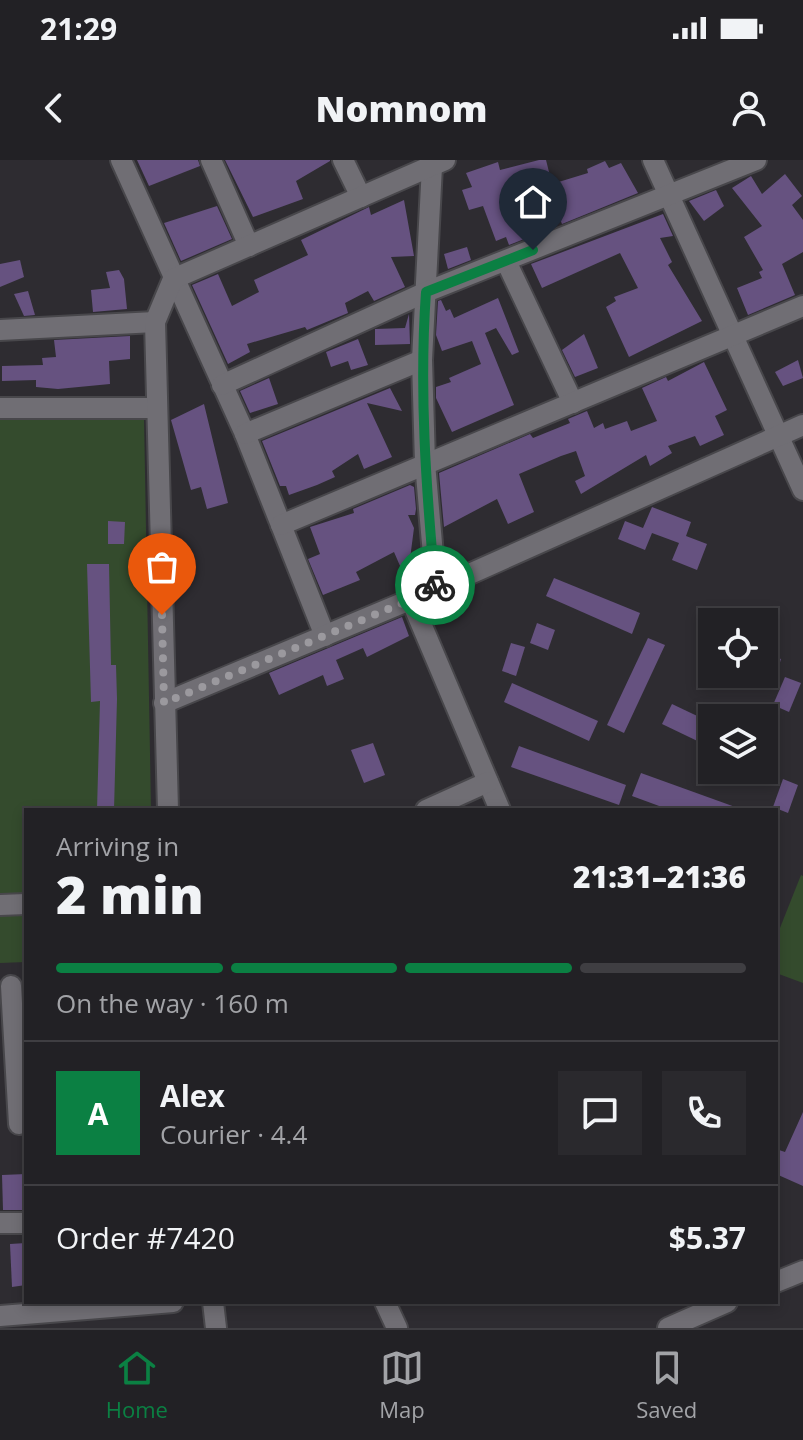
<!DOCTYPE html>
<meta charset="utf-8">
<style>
body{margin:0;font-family:"Open Sans",sans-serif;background:#2a292d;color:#f1f3f6;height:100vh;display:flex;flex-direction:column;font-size:30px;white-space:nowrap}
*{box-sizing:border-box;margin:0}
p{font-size:26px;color:#a2a3a7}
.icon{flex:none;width:44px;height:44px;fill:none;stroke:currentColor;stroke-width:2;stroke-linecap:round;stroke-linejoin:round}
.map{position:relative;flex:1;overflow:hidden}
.side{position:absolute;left:24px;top:648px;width:754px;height:496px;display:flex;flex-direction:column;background:#222125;border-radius:0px;box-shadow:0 4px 12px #0003,0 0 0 2px #3f3e42}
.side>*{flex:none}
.buttons{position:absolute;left:698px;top:448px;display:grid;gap:16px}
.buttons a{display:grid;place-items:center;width:80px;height:80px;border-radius:0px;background:#222125;box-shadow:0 4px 12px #0003,0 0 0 2px #3f3e42;font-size:40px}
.pin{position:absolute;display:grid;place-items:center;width:68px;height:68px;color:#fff;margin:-82px -34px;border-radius:50% 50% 50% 0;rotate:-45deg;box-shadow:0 0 8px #0007}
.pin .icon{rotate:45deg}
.courier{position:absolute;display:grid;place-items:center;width:80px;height:80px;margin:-40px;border:6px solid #0b8043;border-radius:50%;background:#fff;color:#222;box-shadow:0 2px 10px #0007}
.headline em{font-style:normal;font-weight:800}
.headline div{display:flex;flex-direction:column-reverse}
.headline{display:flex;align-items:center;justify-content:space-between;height:136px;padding:0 32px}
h1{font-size:52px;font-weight:800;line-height:60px}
.bar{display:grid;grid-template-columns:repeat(4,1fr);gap:12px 8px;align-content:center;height:96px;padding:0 32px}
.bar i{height:10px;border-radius:6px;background:#3f3e42}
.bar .on{background:#0b8043}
.bar p{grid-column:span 4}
.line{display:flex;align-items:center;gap:20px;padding:0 32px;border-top:2px solid #3f3e42}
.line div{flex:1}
.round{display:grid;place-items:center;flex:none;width:84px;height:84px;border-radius:0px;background:#2a292d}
.status{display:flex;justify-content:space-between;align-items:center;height:56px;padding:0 40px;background:#222125;direction:ltr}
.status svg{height:22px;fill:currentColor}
header{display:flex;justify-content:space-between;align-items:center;height:104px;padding:0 32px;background:#222125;font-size:36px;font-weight:800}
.dock{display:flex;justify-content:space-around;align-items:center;height:112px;border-top:2px solid #3f3e42;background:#222125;font-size:22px;color:#a2a3a7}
.dock a{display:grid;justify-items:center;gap:4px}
.dock .on{color:#0b8043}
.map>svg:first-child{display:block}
.green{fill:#344b2d}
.building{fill:#665280}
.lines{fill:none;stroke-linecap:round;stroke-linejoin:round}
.minor-casing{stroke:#48474b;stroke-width:24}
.minor{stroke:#706e74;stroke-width:20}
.done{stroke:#9b999e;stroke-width:8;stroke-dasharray:0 14.4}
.route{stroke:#0b8043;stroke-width:10}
</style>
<div class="status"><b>21:29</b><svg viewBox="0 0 49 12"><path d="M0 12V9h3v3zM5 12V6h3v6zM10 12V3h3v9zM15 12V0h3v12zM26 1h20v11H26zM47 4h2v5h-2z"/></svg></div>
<header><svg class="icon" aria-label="back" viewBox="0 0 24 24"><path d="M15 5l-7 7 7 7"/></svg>Nomnom<svg class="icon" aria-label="person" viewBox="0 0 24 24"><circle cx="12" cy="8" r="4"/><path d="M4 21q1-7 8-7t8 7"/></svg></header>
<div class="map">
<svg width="803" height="1168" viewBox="0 0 803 1168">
<rect width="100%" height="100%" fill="#2e2c31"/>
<g class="green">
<path d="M144 257 151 650H26V802L0 803V260Z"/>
<path d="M801 715 803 716V823L776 813V778Z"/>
</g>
<g class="building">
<path d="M137 0H198L200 6 149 26Z"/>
<path d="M225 0H330V1L296 21 303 39 253 57Z"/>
<path d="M539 0H546L552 24 588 13 587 9 605 1 609 8 621 3 638 33 562 64 556 50 527 59 532 76 509 85 506 77 496 81 483 46 469 50 462 30 472 27 466 13 498 2 500 10Z"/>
<path d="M785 14 802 36 792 45 803 60V92L782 104 795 135 748 155 737 128 762 118 759 112 763 110 744 77 762 66 732 28 751 16 762 34Z"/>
<path d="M716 30 724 46 704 61 689 41Z"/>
<path d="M404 40 414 96 391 97 405 127 374 141 368 131 345 143 348 153 307 170 305 167 247 184 250 192 228 204 192 125 218 114 232 146 259 132 254 120 308 95 301 80 369 47 371 55Z"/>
<path d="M217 46 232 79 181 101 164 63Z"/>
<path d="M663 54 673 76 660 78 672 102 668 105 702 161 629 197 606 147 616 141 614 137 638 128 620 93 542 128 531 104Z"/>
<path d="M467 87 471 100 448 109 444 94Z"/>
<path d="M20 100 24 117 0 127V104Z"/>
<path d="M119 110 124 119 127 149 93 152 91 130 110 128 106 112Z"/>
<path d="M28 131 35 155 24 156 14 134Z"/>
<path d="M498 138 519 192 512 195 496 168 485 173 514 245 452 272 436 238V227L451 222 449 218 481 204 472 181 442 191 436 175 438 141 441 140 446 151 450 149 454 158Z"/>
<path d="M409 154 410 184 375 185V169L405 168Z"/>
<path d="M584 174 598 208 575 217 562 190Z"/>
<path d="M130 176V199L109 201 110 224 58 229 36 227V220L2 221V206L43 205 42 198 56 197 54 180Z"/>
<path d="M358 179 368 205 351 210 348 201 331 207 326 192Z"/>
<path d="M798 200 803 218 783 226 775 212Z"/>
<path d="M704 202 727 250 715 256 724 275 700 286 695 276 668 286 672 293 650 306 646 295 581 334 575 321 585 316 576 291 561 296 519 314 534 352 508 364 497 339 444 367 439 313 530 274 533 278 570 263 568 259 587 251 594 268 603 263 605 269 627 261 631 271 657 261 642 228 666 217 668 221Z"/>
<path d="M269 218 278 244 250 253 240 231Z"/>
<path d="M390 228 402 251 367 243 392 297 364 309 358 294 332 311 335 317 317 325 289 335 286 326H280L262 281Z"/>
<path d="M204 244 228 343 207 349 201 327 191 330 171 260Z"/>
<path d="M410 325 414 327 416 349 415 355H408L414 368 407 422 394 392 356 412 360 420 323 435 308 399 320 394 310 367 354 353 353 349Z"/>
<path d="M652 347 691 362 686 376 707 384 697 410 672 400 679 383 652 373 645 390 618 379 625 361 643 368Z"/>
<path d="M108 361 125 362 124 384H108Z"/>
<path d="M87 404H109L111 505H116L117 539 114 650H97L100 541 91 542Z"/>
<path d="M554 418 640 453 632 474 546 436Z"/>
<path d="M402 457 409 476 367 497 363 488 336 500 344 519 327 526 323 515 279 535 269 513Z"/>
<path d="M537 463 555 470 548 490 530 483Z"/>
<path d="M648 478 665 485 624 573 607 565Z"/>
<path d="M511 483 525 487 516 516 502 511Z"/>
<path d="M764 493 781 499 775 519 764 516Z"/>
<path d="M785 517 801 523 789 552 773 545Z"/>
<path d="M512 523 598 561 589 581 504 542Z"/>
<path d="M672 544 712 563V588L662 564Z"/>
<path d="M373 583 385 615 364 623 351 590Z"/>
<path d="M519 586 626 625 619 645 511 607Z"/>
<path d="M641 613 738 648V650H670L632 636Z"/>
<path d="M783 619 798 625 788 653 773 647Z"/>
<path d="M803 952V1026L776 1014V989L785 992Z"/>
<path d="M26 1014V1050H3L2 1015Z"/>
<path d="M26 1083V1125L12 1127 10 1084Z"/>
</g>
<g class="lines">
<g class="minor-casing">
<g id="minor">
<path d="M121 0 245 274 325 476"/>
<path d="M211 0 249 86"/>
<path d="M343 0 361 37"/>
<path d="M653 0 803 330"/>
<path d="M432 6 422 200 425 303 436 429"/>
<path d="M506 101 573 243"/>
<path d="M0 170 155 162"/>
<path d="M222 225 426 132 756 0"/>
<path d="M0 248H155"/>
<path d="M245 274 422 200"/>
<path d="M281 365 803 146"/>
<path d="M411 440 500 650"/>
<path d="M164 543 436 429 803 265"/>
<path d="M168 650 155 162 173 119 445 0"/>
<path d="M426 650 488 622"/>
<path d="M0 745 26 744"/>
<path d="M11 826 19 964"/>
<path d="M0 1063H26"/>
<path d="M776 1122 803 1111"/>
<path d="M213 1142 216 1168"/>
<path d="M385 1142 397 1168"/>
<path d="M0 1156 173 1142"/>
<path d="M668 1168 727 1142"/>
</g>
</g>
<use href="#minor" class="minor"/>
</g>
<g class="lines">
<path class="done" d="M162 455 164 543 436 429 435 425"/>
<path class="route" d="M435 425C426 327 419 230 426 132L533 90"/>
</g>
</svg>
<div class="buttons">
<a><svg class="icon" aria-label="locate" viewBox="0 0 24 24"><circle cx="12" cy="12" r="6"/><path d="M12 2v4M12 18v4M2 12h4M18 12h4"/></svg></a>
<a><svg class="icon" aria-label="layers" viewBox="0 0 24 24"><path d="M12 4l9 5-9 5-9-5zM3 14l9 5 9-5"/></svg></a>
</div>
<div class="pin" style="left:162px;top:455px;background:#ea580c"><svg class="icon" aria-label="bag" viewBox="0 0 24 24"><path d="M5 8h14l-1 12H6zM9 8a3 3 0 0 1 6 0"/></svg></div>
<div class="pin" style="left:533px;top:90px;background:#1f2937"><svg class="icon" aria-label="home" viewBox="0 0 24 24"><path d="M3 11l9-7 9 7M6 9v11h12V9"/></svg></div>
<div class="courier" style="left:435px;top:425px"><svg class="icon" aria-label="bike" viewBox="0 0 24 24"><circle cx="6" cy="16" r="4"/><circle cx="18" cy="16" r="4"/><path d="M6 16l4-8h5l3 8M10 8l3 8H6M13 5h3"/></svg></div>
<section class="side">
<div class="headline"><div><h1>2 min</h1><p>Arriving in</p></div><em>21:31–21:36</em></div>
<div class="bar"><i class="on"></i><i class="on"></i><i class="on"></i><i></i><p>On the way · 160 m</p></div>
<div class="line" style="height:144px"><b class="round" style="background:#0b8043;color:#fff">A</b><div><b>Alex</b><p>Courier · 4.4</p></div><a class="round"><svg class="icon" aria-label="chat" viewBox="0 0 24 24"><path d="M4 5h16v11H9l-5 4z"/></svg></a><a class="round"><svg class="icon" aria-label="phone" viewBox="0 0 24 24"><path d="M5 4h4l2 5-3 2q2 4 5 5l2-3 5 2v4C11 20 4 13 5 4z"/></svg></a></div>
<div class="line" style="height:104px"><div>Order #7420</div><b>$5.37</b></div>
</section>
</div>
<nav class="dock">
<a class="on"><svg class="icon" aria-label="home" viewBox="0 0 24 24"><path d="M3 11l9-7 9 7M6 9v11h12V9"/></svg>Home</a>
<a><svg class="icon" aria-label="map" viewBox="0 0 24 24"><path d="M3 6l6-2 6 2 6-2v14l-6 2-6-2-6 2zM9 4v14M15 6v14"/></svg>Map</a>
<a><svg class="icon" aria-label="saved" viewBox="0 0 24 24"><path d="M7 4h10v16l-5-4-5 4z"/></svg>Saved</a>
</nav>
